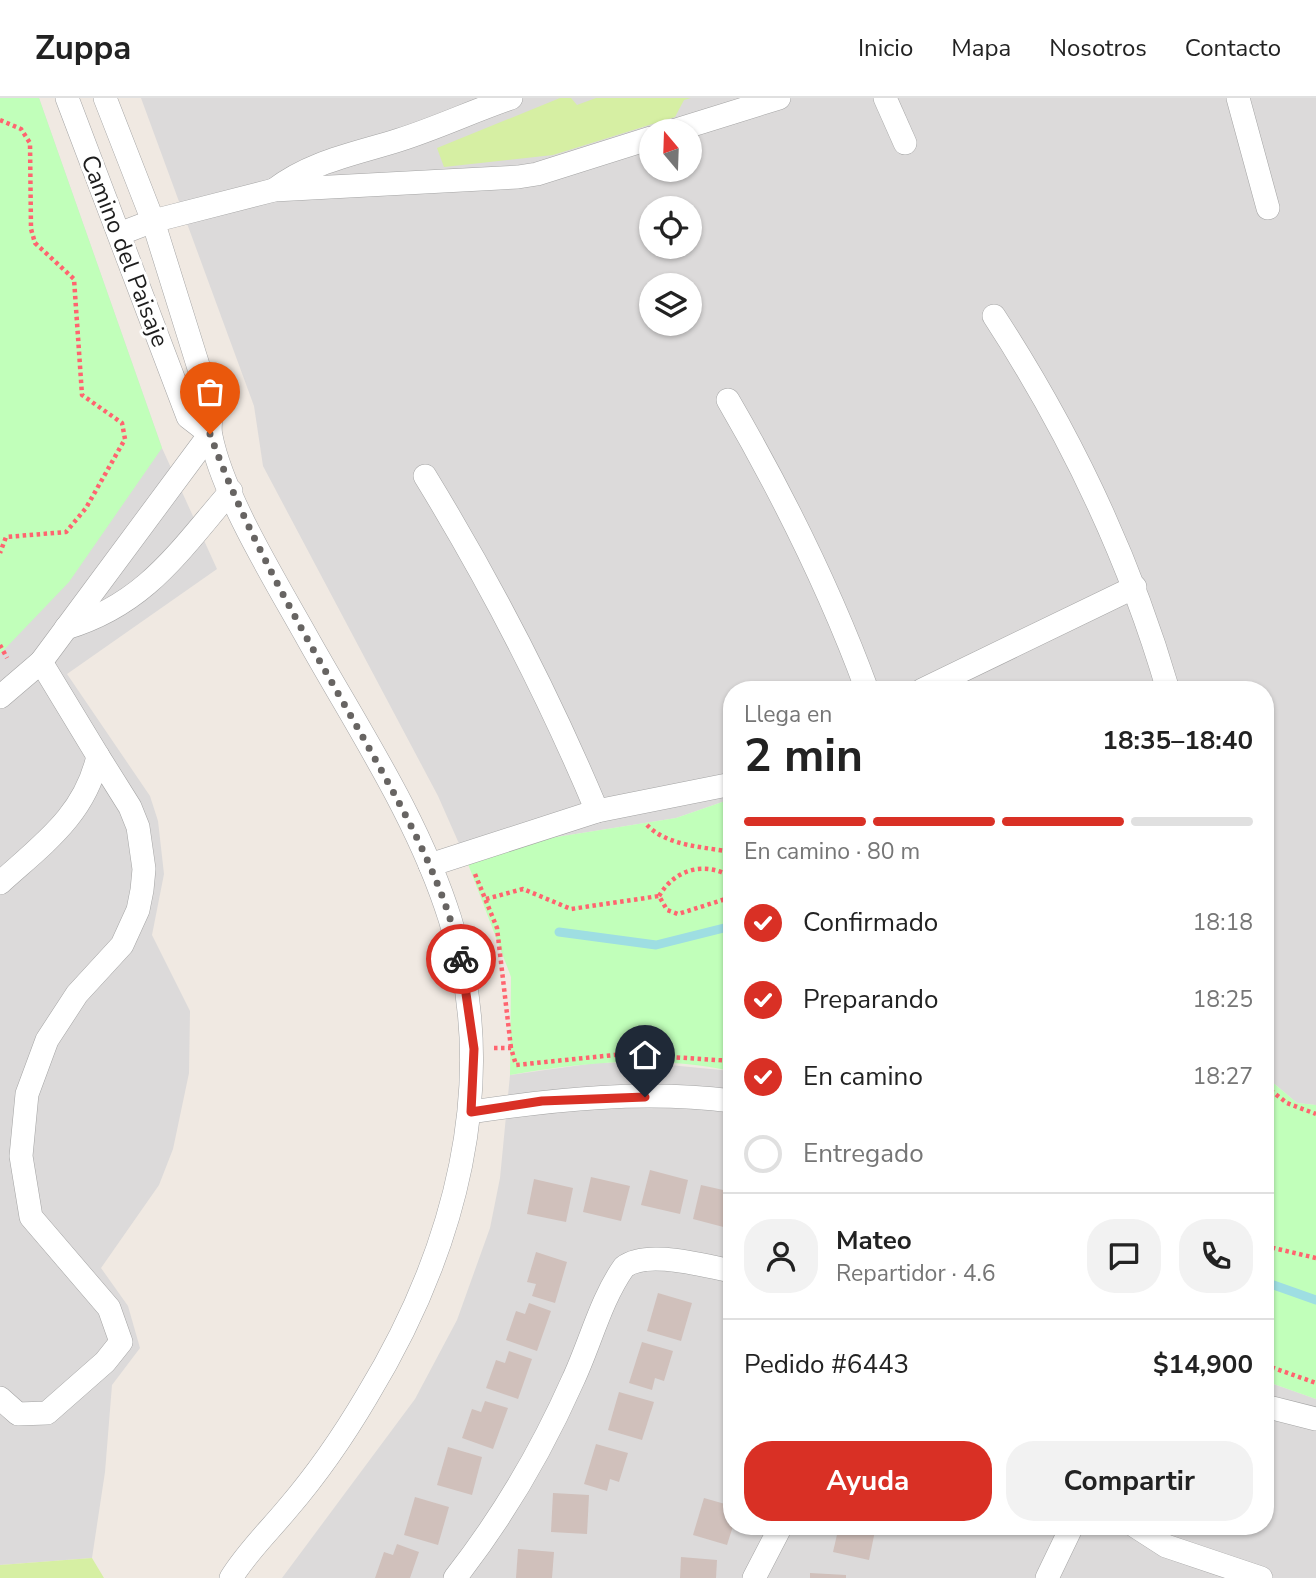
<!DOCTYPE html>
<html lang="es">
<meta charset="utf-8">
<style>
body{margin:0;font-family:"Nunito Sans",sans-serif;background:#f2f2f2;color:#222;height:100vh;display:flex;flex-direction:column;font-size:26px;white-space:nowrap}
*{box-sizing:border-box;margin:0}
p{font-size:23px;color:#767676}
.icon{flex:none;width:38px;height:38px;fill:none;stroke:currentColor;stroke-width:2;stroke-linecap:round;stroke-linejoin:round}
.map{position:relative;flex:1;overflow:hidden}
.drawer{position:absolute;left:723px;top:583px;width:551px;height:854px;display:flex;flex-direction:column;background:#fff;border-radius:28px;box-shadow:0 2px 5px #0004}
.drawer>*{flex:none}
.needle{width:46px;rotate:341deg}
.tools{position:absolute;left:639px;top:21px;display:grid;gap:14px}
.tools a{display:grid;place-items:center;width:63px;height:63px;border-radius:50%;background:#fff;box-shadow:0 2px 5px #0004;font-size:35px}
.pin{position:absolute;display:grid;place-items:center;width:60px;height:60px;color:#fff;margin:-72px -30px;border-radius:50% 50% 50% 0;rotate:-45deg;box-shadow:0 0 7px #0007}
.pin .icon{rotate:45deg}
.courier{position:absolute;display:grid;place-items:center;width:70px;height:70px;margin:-35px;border:5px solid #d93025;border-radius:50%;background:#fff;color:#222;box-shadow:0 2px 9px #0007}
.head em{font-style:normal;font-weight:700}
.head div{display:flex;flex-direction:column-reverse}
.head{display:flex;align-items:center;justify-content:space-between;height:119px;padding:0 21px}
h1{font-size:46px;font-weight:700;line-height:52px}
.bar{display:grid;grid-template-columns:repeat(4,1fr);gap:10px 7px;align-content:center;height:84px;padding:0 21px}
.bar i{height:9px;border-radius:5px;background:#e0e0e0}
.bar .selected{background:#d93025}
.bar p{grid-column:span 4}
.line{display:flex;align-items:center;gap:18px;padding:0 21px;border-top:2px solid #e0e0e0}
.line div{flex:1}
.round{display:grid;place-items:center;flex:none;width:74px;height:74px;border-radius:28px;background:#f2f2f2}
ol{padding:0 21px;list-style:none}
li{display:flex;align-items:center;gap:21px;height:77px}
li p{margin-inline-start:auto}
li .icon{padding:7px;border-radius:50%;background:#d93025;color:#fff;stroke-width:4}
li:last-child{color:#767676}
li i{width:38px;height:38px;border:4px solid #e0e0e0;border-radius:50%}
.primary-button{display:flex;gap:14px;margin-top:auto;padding:14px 21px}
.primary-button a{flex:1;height:80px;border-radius:28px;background:#d93025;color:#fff;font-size:28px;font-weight:700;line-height:80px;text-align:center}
.primary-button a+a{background:#f2f2f2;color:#222}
header{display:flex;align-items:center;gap:42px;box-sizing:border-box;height:98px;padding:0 35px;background:#fff;border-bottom:2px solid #e0e0e0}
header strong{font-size:33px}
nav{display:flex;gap:38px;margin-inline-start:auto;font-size:24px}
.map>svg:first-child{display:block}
.residential{fill:#dcdada;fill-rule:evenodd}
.grass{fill:#d6efa3}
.park{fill:#c1ffba}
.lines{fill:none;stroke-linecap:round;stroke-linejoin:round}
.stream{stroke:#9edee2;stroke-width:9}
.building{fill:#d0c0bb}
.minor-casing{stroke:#a4a4a4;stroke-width:24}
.path{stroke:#ff646f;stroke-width:4.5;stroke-dasharray:3.5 3.5;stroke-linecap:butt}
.minor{stroke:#fff;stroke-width:23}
.done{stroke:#676462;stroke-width:7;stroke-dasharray:0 12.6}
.route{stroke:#d93025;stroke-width:9}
.labels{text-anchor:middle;stroke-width:6;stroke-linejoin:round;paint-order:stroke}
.street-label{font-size:24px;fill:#1d1d1d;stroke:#fff}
</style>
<header>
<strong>Zuppa</strong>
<nav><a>Inicio</a><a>Mapa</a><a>Nosotros</a><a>Contacto</a></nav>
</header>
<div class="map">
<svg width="1316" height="1480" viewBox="0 0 1316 1480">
<rect width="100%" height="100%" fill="#f0e9e2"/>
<g class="residential">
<path d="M0 0H39L162 350 217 471 67 576 150 698 158 723 164 776 152 837 190 913 189 975 173 1051 159 1087 101 1170 128 1208 140 1250 112 1287 105 1374 92 1460 0 1467Z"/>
<path d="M141 0H1316V1007L1297 1005 1265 978V592H732L731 701 676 720 544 741 468 766 438 698 263 368 254 308ZM651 33H690V72H651ZM651 110H690V149H651ZM651 187H690V226H651Z"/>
<path d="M639 964 731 973 732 1428H1265V1283L1316 1301V1480H282L415 1301 457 1222 490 1130 500 1080 510 977 595 965Z"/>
</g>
<g class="grass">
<path d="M560 0H571L577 7 596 0H691L684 2 675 19 553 57 444 69 437 50Z"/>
<path d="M92 1460 104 1480H0V1467Z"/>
</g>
<g class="park">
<path d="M0 0H39L162 350 69 484 0 556Z"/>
<path d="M731 701V973C658 957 583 964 510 977L511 879 468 766 544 741 676 720Z"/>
<path d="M1265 978 1297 1005 1316 1007V1301L1265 1283Z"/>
</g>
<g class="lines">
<g class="stream">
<path d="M559 834 656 847 732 828"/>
<path d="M1265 1184 1316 1202"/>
</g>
</g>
<g class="building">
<path d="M650 1072 688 1082 680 1116 641 1107Z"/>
<path d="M591 1079 630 1088 621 1123 583 1114Z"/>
<path d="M534 1081 573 1090 566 1124 527 1116Z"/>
<path d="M701 1087 732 1094 731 1131 693 1121Z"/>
<path d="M536 1154 567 1164 555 1205 532 1198 536 1186 527 1184Z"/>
<path d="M658 1195 692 1205 681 1243 647 1233Z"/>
<path d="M529 1205 551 1213 537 1253 506 1242 516 1213 525 1216Z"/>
<path d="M642 1244 673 1253 664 1283 655 1280 652 1292 629 1285Z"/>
<path d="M509 1253 532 1261 518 1301 486 1290 496 1262 505 1265Z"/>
<path d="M619 1294 654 1304 642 1342 608 1332Z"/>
<path d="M485 1303 508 1310 493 1351 462 1340 472 1311 481 1314Z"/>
<path d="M596 1346 628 1355 619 1384 610 1381 607 1393 584 1386Z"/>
<path d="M448 1349 482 1359 472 1397 437 1387Z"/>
<path d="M553 1395 589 1397 587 1436 551 1434Z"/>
<path d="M415 1399 449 1409 438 1447 404 1437Z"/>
<path d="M704 1400 732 1408 733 1428 727 1447 693 1437Z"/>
<path d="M839 1428H876L869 1462 833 1454Z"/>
<path d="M397 1446 419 1454 410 1480H375L384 1454 393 1457Z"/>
<path d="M518 1451 554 1454 552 1480H516Z"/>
<path d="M681 1459 717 1462 716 1480H680Z"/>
<path d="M810 1475 846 1477V1480H810Z"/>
</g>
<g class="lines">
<g class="minor-casing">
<g id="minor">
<path d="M67 0 188 319 210 336"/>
<path d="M105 0 153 123 212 312C211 320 209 330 211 338 223 399 278 487 309 543 359 632 419 722 450 821 502 985 454 1155 367 1298 344 1337 318 1375 288 1410 269 1433 247 1454 231 1480"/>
<path d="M885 0 905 45"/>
<path d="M1238 0 1268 110"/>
<path d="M673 33 779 0"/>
<path d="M274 92C312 63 355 56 399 42 437 30 473 13 511 0"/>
<path d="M119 136 153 123 274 92 518 79 537 76 651 40"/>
<path d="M994 218C1070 335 1129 458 1168 592"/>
<path d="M728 302C782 395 830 491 867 592"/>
<path d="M425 378C491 486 548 596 597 713"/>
<path d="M66 530C146 506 179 453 231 393"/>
<path d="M41 564 98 658"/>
<path d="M922 592 1135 489"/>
<path d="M0 599 41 564 210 336"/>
<path d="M430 767 597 713 732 686"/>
<path d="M0 785C43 746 85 717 98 658L130 709 138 729 144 771 142 792 138 812 122 847 77 896 47 942 27 996 21 1058 31 1119 109 1210 121 1244 105 1264 47 1315 18 1316 0 1300"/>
<path d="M471 1014C557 1001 645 992 732 1003"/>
<path d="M1265 1308 1316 1321"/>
<path d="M1135 1428 1166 1448 1261 1480"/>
<path d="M455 1480C502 1420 542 1352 573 1282 590 1246 601 1201 624 1169 647 1151 704 1168 732 1173"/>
<path d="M754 1480 781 1428"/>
<path d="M1047 1480 1072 1428"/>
</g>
</g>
<g class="path">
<path d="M0 22 21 31 30 45 31 131 35 145 74 181 82 297 122 325 125 341 86 410 66 434 6 439 0 455"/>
<path d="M0 547 7 560"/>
<path d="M647 727C667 748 704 749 732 754"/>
<path d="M475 776 497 830 511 950"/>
<path d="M659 798C675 771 704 763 732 779"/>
<path d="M486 801 523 791 571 811 659 798 667 812 678 816 732 799"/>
<path d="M494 950H511L516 967 624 956 732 963"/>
<path d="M1265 988 1287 1005 1316 1016"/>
<path d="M1265 1148 1316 1160"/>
<path d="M1265 1267 1316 1285"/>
</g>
<use href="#minor" class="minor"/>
</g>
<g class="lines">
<path class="done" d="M210 336C248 441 305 537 360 634 400 706 443 779 461 861"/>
<path class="route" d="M461 861 474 951 471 1014 542 1003 645 999"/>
</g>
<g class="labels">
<g class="street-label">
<text transform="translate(125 153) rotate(69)" y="8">Camino del Paisaje</text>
</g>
</g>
</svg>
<div class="tools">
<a><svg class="needle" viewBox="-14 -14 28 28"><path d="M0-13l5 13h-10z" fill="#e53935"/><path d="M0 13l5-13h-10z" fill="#767676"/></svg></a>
<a><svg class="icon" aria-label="locate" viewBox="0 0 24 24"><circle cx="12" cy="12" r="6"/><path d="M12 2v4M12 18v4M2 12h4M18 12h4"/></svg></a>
<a><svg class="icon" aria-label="layers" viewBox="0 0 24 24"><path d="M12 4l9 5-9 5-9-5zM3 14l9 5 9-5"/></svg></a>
</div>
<div class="pin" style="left:210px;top:336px;background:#ea580c"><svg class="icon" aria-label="bag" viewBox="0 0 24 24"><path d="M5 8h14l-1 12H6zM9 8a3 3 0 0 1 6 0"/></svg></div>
<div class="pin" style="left:645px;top:999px;background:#1f2937"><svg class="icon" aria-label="home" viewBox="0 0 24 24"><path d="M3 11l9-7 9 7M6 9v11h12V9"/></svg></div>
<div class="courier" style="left:461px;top:861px"><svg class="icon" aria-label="bike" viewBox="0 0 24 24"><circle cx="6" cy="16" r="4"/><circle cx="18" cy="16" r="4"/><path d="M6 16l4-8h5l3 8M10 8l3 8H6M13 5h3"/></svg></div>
<section class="drawer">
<div class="head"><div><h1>2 min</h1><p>Llega en</p></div><em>18:35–18:40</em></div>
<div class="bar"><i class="selected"></i><i class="selected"></i><i class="selected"></i><i></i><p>En camino · 80 m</p></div>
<ol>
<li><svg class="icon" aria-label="check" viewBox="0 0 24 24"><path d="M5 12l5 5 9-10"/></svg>Confirmado<p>18:18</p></li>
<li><svg class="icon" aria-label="check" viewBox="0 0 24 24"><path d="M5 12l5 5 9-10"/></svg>Preparando<p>18:25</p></li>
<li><svg class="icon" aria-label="check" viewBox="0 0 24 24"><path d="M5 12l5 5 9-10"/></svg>En camino<p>18:27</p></li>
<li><i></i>Entregado</li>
</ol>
<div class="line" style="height:126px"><a class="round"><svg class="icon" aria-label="person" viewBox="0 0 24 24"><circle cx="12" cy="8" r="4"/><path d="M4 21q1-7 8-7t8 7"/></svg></a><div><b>Mateo</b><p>Repartidor · 4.6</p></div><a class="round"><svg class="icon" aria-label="chat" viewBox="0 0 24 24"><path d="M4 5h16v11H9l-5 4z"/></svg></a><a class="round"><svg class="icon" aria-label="phone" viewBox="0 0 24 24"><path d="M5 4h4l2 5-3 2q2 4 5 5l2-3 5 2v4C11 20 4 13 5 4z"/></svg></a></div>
<div class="line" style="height:91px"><div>Pedido #6443</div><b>$14,900</b></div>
<div class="primary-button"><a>Ayuda</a><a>Compartir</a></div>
</section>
</div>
